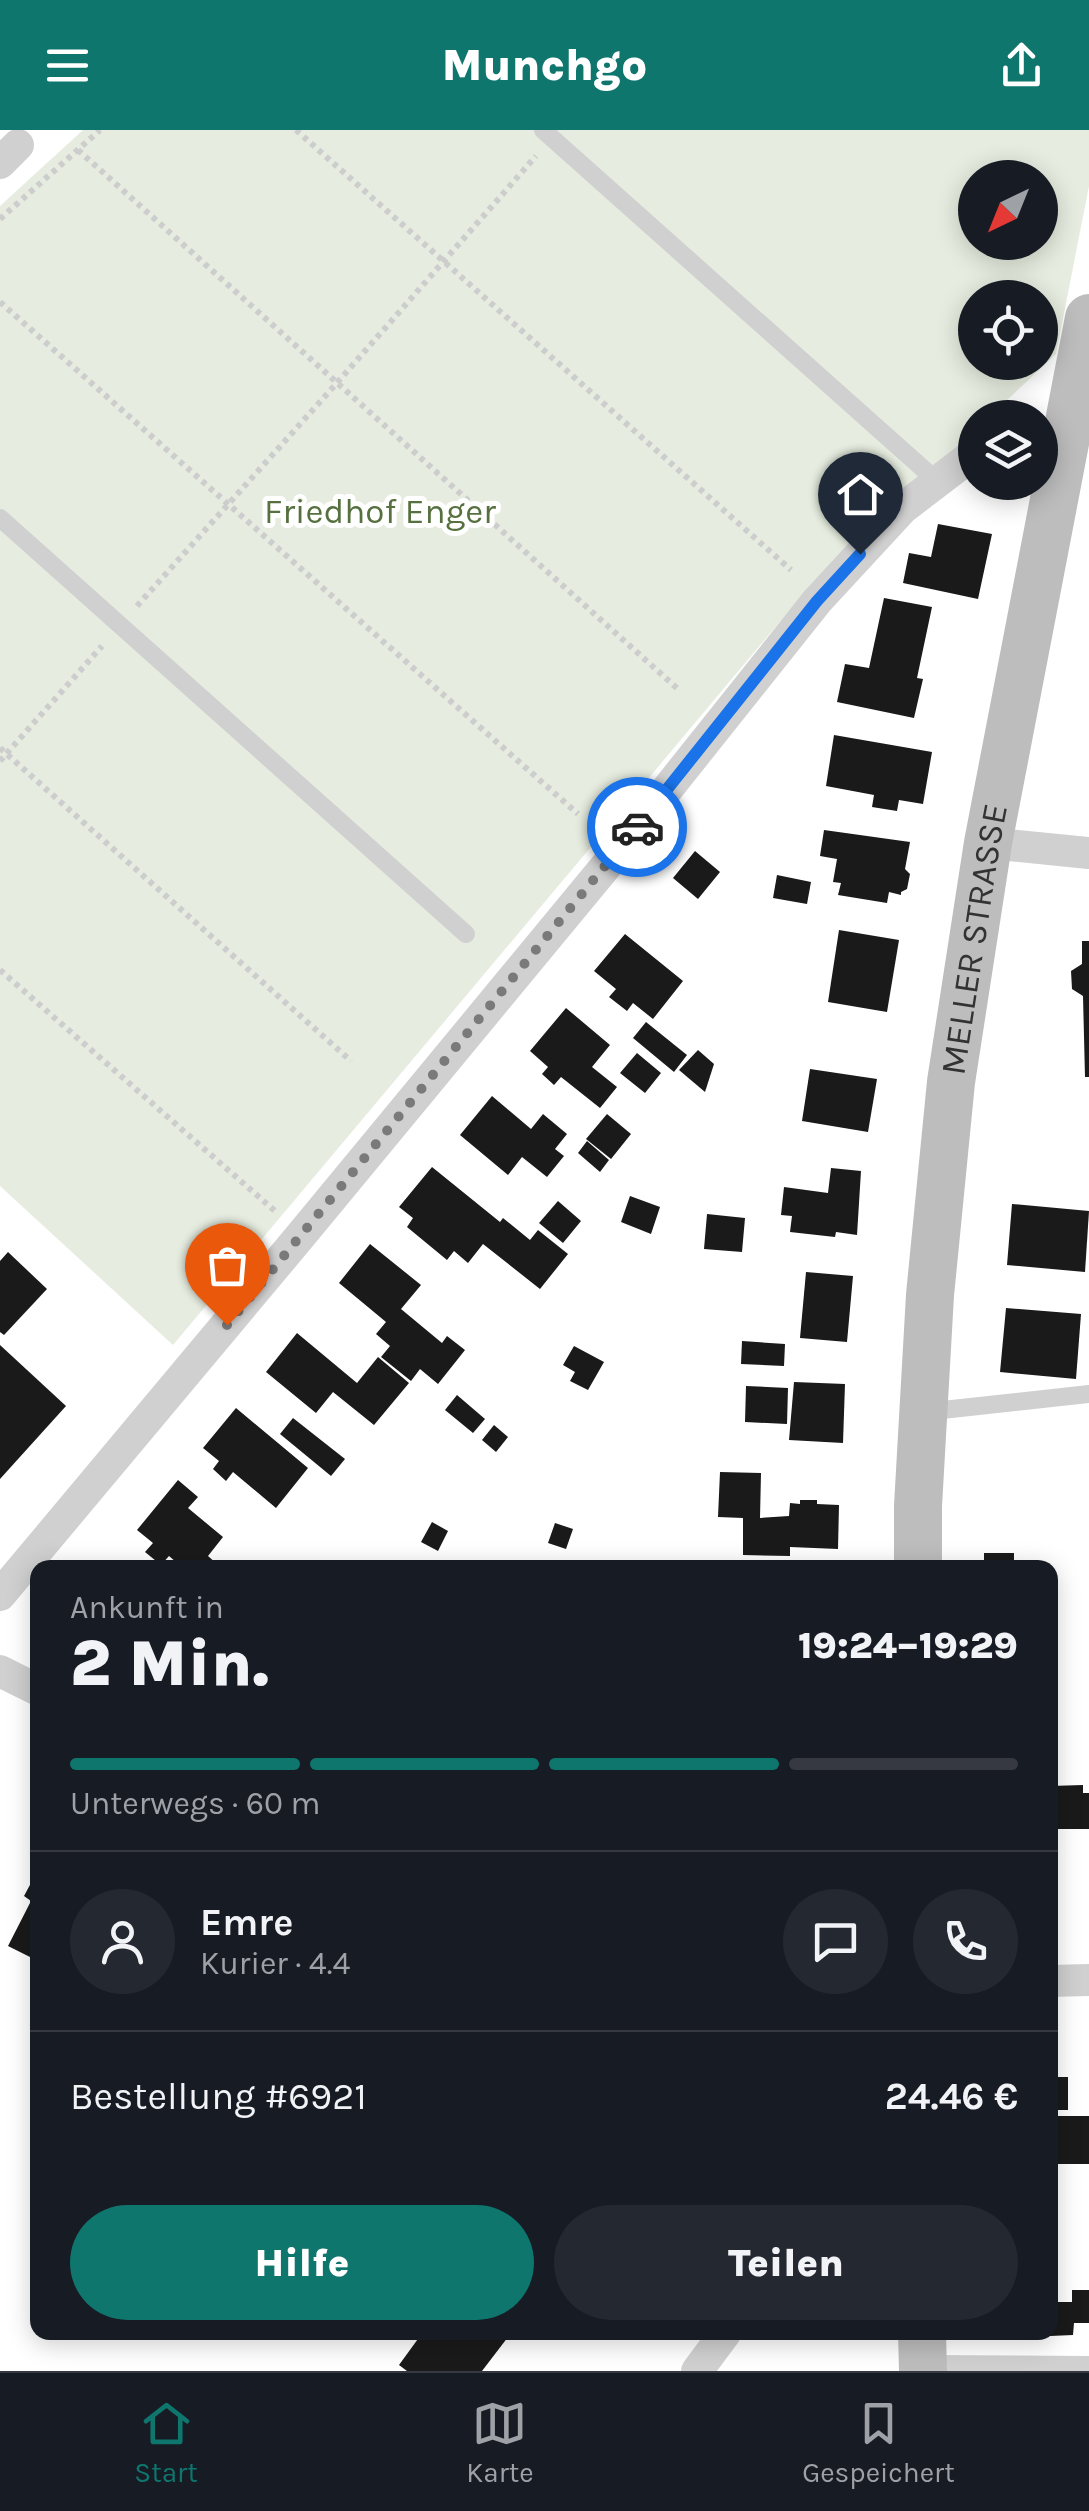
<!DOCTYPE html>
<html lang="de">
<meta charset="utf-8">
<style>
body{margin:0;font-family:Karla,sans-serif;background:#242831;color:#f1f3f6;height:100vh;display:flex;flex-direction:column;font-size:38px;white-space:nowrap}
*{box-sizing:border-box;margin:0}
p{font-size:32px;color:#9ea1a6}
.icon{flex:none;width:55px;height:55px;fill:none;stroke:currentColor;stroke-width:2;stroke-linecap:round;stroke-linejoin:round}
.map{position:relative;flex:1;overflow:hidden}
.panel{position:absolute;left:30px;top:1430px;width:1028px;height:780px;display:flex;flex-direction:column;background:#171b24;border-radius:20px;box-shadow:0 5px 25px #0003}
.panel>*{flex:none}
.needle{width:65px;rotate:223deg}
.fabs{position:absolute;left:958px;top:30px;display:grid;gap:20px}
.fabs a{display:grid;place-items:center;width:100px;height:100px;border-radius:50%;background:#171b24;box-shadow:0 5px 25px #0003;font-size:50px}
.pin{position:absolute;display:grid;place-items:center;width:85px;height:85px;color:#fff;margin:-102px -42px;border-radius:50% 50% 50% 0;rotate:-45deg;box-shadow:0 0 10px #0007}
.pin .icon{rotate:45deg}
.courier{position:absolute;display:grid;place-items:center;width:100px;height:100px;margin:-50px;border:8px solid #1a73e8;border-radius:50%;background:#fff;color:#222;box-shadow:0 2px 12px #0007}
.summary em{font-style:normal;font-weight:800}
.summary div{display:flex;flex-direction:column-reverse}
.summary{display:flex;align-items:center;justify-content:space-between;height:170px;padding:0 40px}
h1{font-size:65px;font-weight:800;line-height:75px}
.bar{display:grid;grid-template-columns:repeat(4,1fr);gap:15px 10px;align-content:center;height:120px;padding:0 40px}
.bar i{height:12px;border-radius:8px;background:#363941}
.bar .selected{background:#0f766e}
.bar p{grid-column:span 4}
.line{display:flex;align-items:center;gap:25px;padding:0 40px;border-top:2px solid #363941}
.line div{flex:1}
.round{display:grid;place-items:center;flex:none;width:105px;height:105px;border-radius:52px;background:#242831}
.cta{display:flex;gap:20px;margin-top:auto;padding:20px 40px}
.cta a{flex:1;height:115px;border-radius:60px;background:#0f766e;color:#fff;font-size:40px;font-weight:800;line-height:115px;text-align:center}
.cta a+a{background:#242831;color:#f1f3f6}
header{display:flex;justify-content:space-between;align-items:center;height:130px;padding:0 40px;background:#0f766e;color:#fff;font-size:45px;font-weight:800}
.tab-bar{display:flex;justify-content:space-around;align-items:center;height:140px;border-top:2px solid #363941;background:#171b24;font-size:28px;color:#9ea1a6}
.tab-bar a{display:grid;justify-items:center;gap:5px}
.tab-bar .selected{color:#0f766e}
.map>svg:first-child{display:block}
.green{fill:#e6ecdf;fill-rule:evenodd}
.building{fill:#1a1a1a}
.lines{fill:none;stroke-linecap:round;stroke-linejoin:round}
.path{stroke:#cdcdcd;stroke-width:6;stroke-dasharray:5 5;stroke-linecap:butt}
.lane{stroke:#d0d0d0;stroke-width:18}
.street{stroke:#d0d0d0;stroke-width:32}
.secondary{stroke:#bdbdbd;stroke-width:48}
.done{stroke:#7a7a7a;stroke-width:10;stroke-dasharray:0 18}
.route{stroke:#1a73e8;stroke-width:12}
.labels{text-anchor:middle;stroke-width:10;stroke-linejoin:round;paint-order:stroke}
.park-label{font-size:35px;fill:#56703f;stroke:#fff}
.street-label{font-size:35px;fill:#333;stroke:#fff}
</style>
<header><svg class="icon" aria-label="menu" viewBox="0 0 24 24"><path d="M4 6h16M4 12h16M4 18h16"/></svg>Munchgo<svg class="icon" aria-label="share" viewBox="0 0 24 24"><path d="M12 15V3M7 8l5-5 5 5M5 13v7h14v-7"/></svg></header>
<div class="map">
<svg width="1089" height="2241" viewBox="0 0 1089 2241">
<rect width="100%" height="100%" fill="#fff"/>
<path class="green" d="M83 0H1089V56L1056 224 989 287 975 288V300L814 451 173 1215 0 1056V76ZM975 48H1040V112H975ZM975 168H1040V232H975Z"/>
<g class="building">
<path d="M938 394 992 404 978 469 903 453 909 423 931 427Z"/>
<path d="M884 468 932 477 917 548 923 549 914 588 837 572 845 534 869 538Z"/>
<path d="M834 605 932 622 923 674 899 670 897 681 872 677 874 665 826 656Z"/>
<path d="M824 700 910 712 905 739 910 744 907 759 901 762V765L889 762 887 773 838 765 841 753 833 752 837 729 820 726Z"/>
<path d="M695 721 720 742 698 769 673 748Z"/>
<path d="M777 745 811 752 807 774 773 768Z"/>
<path d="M839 800 899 810 887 882 828 872Z"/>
<path d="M625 804 683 851 653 889 633 873 627 881 609 867 616 859 594 841Z"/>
<path d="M1082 811H1089V947H1085L1083 866 1072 859 1071 841 1082 834Z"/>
<path d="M566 878 610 915 592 937 617 957 600 978 561 947 554 955 542 944 548 937 530 921Z"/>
<path d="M646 892 687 925 674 942 633 908Z"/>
<path d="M698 920 714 934 705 962 679 940Z"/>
<path d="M637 923 661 943 645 963 620 943Z"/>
<path d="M810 939 877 949 868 1002 802 991Z"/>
<path d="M492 966 531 999 543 984 567 1004 555 1019 564 1026 547 1047 522 1027 508 1045 460 1005Z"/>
<path d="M607 984 631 1004 611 1029 586 1009Z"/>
<path d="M587 1011 609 1030 600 1042 578 1023Z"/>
<path d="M432 1037 500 1092 503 1088 530 1110 538 1100 568 1124 540 1159 483 1114 468 1133 454 1121 447 1130 407 1097 413 1088 399 1077Z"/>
<path d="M831 1038 861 1041 857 1105 836 1102 835 1107 790 1102 792 1086 781 1085 784 1057 828 1063Z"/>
<path d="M630 1066 660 1077 651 1104 621 1092Z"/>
<path d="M558 1071 581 1091 563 1113 539 1093Z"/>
<path d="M1012 1074 1089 1081 1085 1142 1007 1135Z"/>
<path d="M707 1084 745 1088 742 1122 704 1119Z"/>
<path d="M370 1114 421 1155 401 1179 442 1213 447 1206 465 1220 438 1254 420 1239 411 1251 381 1227 390 1216 376 1204 386 1192 339 1153Z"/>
<path d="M8 1122 47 1159 4 1205 0 1202V1131Z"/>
<path d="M806 1142 853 1146 847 1212 800 1208Z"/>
<path d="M1006 1178 1081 1184 1076 1249 1000 1242Z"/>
<path d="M297 1203 357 1253 378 1227 409 1253 374 1295 333 1262 316 1283 266 1242Z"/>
<path d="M742 1211 785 1214 784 1236 741 1234Z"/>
<path d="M0 1215 66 1276 0 1349Z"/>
<path d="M574 1216 604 1232 588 1260 570 1251 575 1242 563 1235Z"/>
<path d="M794 1252 845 1254 843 1313 789 1310Z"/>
<path d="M746 1256 788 1258 787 1294 745 1292Z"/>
<path d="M457 1265 485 1289 473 1303 445 1280Z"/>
<path d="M236 1278 308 1338 276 1378 233 1342 226 1351 213 1339 219 1331 203 1318Z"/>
<path d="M293 1288 345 1329 331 1346 280 1304Z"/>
<path d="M494 1295 508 1307 496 1322 482 1310Z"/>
<path d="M720 1342 761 1343 760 1388 789 1386 790 1373 800 1374V1370H817V1374L839 1375 838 1419 790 1417V1426L743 1425V1388L718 1387Z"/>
<path d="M178 1350 198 1367 188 1378 223 1407 208 1426 218 1435 216 1438H183L169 1426 161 1435 145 1422 153 1413 137 1400Z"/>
<path d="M432 1392 448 1401 438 1421 421 1412Z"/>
<path d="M555 1393 573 1399 566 1419 548 1413Z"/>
<rect x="984" y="1423" width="30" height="15"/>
<path d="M1083 1655V1663H1089V1699H1055L1056 1735H1050V1656Z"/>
<path d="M38 1740V1831L8 1816 31 1771 24 1766Z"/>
<rect x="1050" y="1947" width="18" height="33"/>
<rect x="1050" y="1986" width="39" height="48"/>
<path d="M1050 2135H1055V2172H1072V2160H1089V2193H1074L1073 2205 1050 2206Z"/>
<path d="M423 2202H502L508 2207 482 2241H407L399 2235Z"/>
<rect x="982" y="2202" width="43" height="4"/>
</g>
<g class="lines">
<g class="path">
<path d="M296 0 791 440"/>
<path d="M78 20 679 560"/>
<path d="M0 89 100 0"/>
<path d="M0 172 578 684"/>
<path d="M137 476 336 254 536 26"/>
<path d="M0 618 351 931"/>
<path d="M0 631 102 516"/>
<path d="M0 840 275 1081"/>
</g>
<g class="lane">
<path d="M543 0 938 352"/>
<path d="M0 388 466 804"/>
<path d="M924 1282 1089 1264"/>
<path d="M925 2234 1089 2235"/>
</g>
<g class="street">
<path d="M0 33 18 15"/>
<path d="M988 713 1089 723"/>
<path d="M0 1465 302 1104 606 736 817 471 903 378 975 323"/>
<path d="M0 1541 38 1560"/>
<path d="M1050 1851 1089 1850"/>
<path d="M697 2241 726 2202"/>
</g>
<g class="secondary">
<path id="s1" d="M918 1438V1376L930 1165 951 952 988 713 1089 188"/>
<path d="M922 2202 923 2241"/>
</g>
</g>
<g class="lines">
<path class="done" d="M227 1195 637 697"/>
<path class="route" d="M637 697 817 471 860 424"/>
</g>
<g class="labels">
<g class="park-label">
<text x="380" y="393">Friedhof Enger</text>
</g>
<g class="street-label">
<text dy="12" stroke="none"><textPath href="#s1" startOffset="632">MELLER STRASSE</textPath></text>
</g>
</g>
</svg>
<div class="fabs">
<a><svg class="needle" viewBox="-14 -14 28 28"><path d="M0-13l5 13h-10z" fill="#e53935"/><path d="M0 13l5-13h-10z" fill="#9ea1a6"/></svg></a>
<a><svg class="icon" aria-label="locate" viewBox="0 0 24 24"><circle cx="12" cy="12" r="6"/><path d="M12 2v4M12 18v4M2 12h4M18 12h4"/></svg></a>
<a><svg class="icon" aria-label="layers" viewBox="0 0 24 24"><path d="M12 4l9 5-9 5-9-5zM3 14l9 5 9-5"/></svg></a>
</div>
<div class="pin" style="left:227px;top:1195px;background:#ea580c"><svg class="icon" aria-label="bag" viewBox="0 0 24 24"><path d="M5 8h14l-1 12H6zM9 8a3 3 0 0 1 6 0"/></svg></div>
<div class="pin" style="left:860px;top:424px;background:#1f2937"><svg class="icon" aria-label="home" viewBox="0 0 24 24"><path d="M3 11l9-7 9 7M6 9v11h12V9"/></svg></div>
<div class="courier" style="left:637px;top:697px"><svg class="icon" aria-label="car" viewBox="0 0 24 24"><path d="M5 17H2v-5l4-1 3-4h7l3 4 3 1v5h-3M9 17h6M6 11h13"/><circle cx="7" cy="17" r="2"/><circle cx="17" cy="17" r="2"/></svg></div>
<section class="panel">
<div class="summary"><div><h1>2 Min.</h1><p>Ankunft in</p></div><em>19:24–19:29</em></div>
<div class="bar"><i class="selected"></i><i class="selected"></i><i class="selected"></i><i></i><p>Unterwegs · 60 m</p></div>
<div class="line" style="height:180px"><a class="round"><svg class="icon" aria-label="person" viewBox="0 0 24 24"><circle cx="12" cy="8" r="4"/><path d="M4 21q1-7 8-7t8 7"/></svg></a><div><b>Emre</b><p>Kurier · 4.4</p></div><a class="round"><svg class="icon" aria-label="chat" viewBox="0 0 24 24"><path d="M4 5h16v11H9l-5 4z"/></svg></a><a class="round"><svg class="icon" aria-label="phone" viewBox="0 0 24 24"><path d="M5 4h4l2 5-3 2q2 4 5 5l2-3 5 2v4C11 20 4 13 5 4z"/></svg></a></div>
<div class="line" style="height:130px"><div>Bestellung #6921</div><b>24.46 €</b></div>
<div class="cta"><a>Hilfe</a><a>Teilen</a></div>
</section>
</div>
<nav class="tab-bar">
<a class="selected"><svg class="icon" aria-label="home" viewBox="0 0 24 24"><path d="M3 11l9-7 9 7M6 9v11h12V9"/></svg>Start</a>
<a><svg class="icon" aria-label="map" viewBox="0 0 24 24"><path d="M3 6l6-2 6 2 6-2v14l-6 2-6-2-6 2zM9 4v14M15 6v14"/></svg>Karte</a>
<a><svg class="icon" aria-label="saved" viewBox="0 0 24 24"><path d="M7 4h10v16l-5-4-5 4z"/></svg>Gespeichert</a>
</nav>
